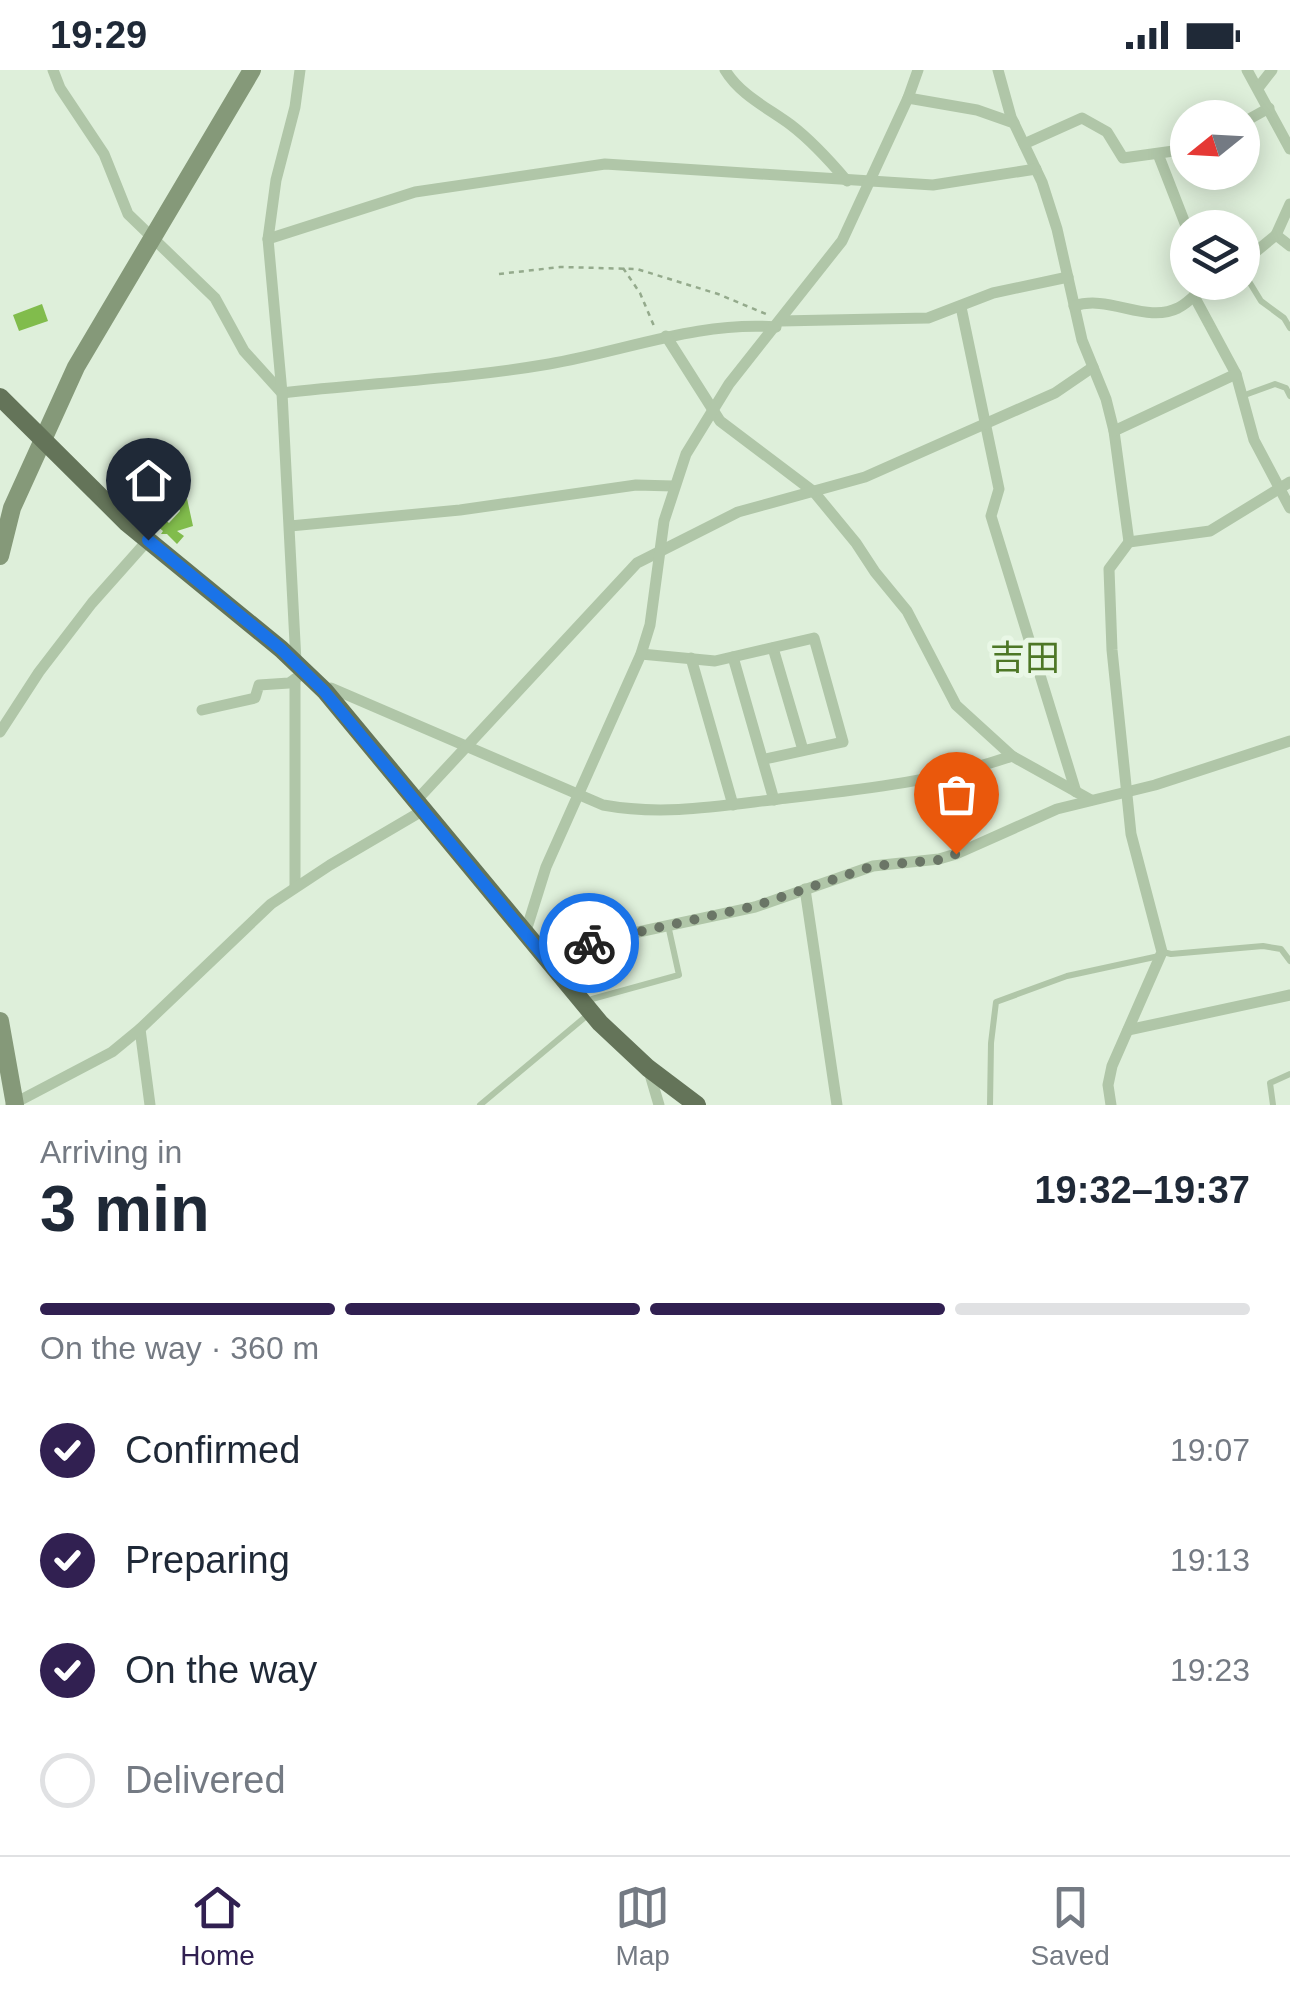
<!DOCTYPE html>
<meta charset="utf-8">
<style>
body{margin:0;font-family:Helvetica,"Noto Sans JP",sans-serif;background:#f2f2f3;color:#1f2937;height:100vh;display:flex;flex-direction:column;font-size:38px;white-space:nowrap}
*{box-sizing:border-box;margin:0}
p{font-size:32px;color:#747a83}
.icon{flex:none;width:55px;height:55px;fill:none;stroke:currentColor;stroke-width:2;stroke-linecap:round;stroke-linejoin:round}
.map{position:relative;height:1035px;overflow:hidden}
.details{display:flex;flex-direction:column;background:#fff;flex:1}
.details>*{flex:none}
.needle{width:65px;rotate:252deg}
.controls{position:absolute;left:1170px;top:30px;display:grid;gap:20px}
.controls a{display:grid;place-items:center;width:90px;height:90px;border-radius:50%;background:#fff;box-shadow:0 5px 25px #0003;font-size:50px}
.pin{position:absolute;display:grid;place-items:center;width:85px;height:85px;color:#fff;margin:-102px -42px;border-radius:50% 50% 50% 0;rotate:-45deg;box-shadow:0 0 10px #0007}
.pin .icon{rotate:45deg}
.courier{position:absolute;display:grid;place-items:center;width:100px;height:100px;margin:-50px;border:8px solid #1a73e8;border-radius:50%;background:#fff;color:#222;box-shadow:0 2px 12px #0007}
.summary em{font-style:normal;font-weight:600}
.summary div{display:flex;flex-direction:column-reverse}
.summary{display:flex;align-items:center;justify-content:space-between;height:170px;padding:0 40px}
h1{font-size:65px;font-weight:600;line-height:75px}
.bar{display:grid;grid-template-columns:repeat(4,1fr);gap:15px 10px;align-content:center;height:120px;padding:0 40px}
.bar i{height:12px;border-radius:8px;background:#e0e1e3}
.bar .current{background:#312051}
.bar p{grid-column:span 4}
ol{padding:0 40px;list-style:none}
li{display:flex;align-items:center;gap:30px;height:110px}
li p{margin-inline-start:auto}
li .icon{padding:10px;border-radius:50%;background:#312051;color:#fff;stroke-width:4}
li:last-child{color:#747a83}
li i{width:55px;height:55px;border:5px solid #e0e1e3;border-radius:50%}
.status{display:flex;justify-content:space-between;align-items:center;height:70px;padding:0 50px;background:#fff;direction:ltr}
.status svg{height:28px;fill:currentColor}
.tabs{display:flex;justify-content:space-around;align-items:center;height:140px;border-top:2px solid #e0e1e3;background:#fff;font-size:28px;color:#747a83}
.tabs a{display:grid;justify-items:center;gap:5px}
.tabs .current{color:#312051}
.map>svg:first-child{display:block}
.building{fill:#81bc4c}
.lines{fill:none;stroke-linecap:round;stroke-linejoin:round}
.path{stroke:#94aa8c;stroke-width:2.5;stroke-dasharray:5 5;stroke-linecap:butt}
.lane{stroke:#b0c6a8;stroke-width:6}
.street{stroke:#b0c6a8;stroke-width:11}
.secondary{stroke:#859979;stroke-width:18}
.primary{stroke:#647459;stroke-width:18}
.done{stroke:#6a7566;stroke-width:10;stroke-dasharray:0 18}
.route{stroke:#1a73e8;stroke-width:12}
.labels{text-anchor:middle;stroke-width:10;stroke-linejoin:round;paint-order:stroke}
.quarter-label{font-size:35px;fill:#4d7726;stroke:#e9f7e6}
</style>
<div class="status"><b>19:29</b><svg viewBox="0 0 49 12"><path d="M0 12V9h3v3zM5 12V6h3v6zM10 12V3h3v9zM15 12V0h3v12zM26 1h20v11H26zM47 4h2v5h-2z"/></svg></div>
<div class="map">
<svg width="1290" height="1035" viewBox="0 0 1290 1035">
<rect width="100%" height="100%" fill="#deefda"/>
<g class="building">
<path d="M42 234 48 251 19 261 13 245Z"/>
<path d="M186 424 193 456 177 461 184 466 177 474 167 464H161L163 461 157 456 164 449 169 453 180 441 176 428Z"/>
</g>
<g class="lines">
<g class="path">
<path d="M623 198 640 223 654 256"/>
<path d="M499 204 560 197 637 199 718 224 766 244"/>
</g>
<g class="lane">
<path d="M1242 200 1261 231 1284 248 1290 258"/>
<path d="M1242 326 1275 314 1286 318 1290 326"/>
<path d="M1163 882 1171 884 1263 876 1281 879 1290 891"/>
<path d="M585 934 592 929 679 905 668 855"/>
<path d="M480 1035 590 943"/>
<path d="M990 1035 991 973 996 932 1067 906 1159 886"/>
<path d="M1273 1035 1270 1013 1290 1004"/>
</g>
<g class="street">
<path d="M53 0 60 18 104 84 128 144 215 228 244 281 282 323C370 313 461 309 549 294 625 281 698 251 776 257"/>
<path d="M725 0C740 25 768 38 791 55 812 71 830 91 847 111"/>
<path d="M998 0 1011 47 1042 112 1057 159 1082 270 1106 329 1114 361 1129 472"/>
<path d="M1247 0 1290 79"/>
<path d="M1258 18 1272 0"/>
<path d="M908 28 977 40 1014 53"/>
<path d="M1242 53 1269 38"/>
<path d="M1024 74 1082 48 1107 62 1123 88 1188 79"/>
<path d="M1158 84 1188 161"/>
<path d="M1276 165 1290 176"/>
<path d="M268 169 415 122 605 94 933 115 1036 99"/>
<path d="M1242 193 1276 165 1290 134"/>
<path d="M1194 226 1236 304 1254 370 1290 438"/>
<path d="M1074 236C1109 224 1146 254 1178 238 1191 232 1198 220 1210 212"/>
<path d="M961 237 999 419 991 446 1076 722"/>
<path d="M780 251 928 248 993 223 1068 207"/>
<path d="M666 266 720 351 814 422 856 473 875 502 907 541 956 635 1012 686 1091 730"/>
<path d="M1114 361 1236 304"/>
<path d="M290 456 460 440 636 415 673 416"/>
<path d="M773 578 803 680"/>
<path d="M641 584 715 591 814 568 843 672 765 689"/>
<path d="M733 587 774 730"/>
<path d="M691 588 733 735"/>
<path d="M296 592 282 323 268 169 276 110 295 37 300 0"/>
<path d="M325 621 331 618 603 735C663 746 719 736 779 729 857 720 937 712 1012 686"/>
<path d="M202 640 255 628 259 615 289 613 298 607"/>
<path d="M0 662 39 602 92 533 148 470"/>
<path d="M415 732 637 493 738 442 865 407 1055 323 1093 297"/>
<path d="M295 817V609"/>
<path d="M805 819 837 1035"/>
<path d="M525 864 546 797 641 584 650 555 664 451 686 384 729 314 842 171 908 28 918 0"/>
<path d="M548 891 596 871 755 837 873 796 939 789 956 784 1057 739 1155 715 1290 671"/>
<path d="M140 959 150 1035"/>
<path d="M1128 960 1290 925"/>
<path d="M649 1001 659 1035"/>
<path d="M11 1035 112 982 140 959 271 834 330 795 422 741"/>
<path d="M1111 1035 1108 1015 1112 996 1162 882 1131 764 1112 580 1109 499 1129 472 1210 461 1290 412"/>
</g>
<g class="secondary">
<path d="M0 486 12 438 76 297 252 0"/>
<path d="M0 951 15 1035"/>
</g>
<path class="primary" d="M0 327 127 453 281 579 325 621 600 953 648 998 697 1035"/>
</g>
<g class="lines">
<path class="done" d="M589 873 755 836 873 796 938 790 956 784"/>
<path class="route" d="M148 470 281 579 324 621 548 891 589 873"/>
</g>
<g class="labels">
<g class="quarter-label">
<text x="1025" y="600">吉田</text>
</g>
</g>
</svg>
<div class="controls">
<a><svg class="needle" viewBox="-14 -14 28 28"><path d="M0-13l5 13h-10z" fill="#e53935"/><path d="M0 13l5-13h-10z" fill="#747a83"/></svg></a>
<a><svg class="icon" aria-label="layers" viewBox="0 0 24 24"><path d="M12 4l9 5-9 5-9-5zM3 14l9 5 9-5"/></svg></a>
</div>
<div class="pin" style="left:956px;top:784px;background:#ea580c"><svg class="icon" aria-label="bag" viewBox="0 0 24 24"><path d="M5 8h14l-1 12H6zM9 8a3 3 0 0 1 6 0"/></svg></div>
<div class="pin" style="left:148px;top:470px;background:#1f2937"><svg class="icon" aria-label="home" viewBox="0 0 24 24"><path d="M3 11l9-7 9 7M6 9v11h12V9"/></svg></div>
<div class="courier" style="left:589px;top:873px"><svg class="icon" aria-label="bike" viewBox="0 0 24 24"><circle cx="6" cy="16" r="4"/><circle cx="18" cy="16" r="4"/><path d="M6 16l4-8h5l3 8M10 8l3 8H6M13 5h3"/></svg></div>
</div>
<section class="details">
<div class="summary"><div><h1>3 min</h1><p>Arriving in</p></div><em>19:32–19:37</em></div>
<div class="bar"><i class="current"></i><i class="current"></i><i class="current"></i><i></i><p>On the way · 360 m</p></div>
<ol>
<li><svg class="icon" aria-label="check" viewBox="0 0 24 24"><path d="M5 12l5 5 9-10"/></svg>Confirmed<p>19:07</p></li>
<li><svg class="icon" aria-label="check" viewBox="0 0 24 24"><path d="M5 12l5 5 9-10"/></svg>Preparing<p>19:13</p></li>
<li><svg class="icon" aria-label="check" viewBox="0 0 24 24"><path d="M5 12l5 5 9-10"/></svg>On the way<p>19:23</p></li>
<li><i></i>Delivered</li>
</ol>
</section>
<nav class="tabs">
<a class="current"><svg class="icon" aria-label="home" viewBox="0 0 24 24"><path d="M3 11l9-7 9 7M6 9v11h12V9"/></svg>Home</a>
<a><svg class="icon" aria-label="map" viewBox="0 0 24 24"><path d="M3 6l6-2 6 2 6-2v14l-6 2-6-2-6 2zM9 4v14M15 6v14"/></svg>Map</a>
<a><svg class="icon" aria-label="saved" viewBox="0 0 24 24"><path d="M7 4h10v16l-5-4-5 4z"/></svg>Saved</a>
</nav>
